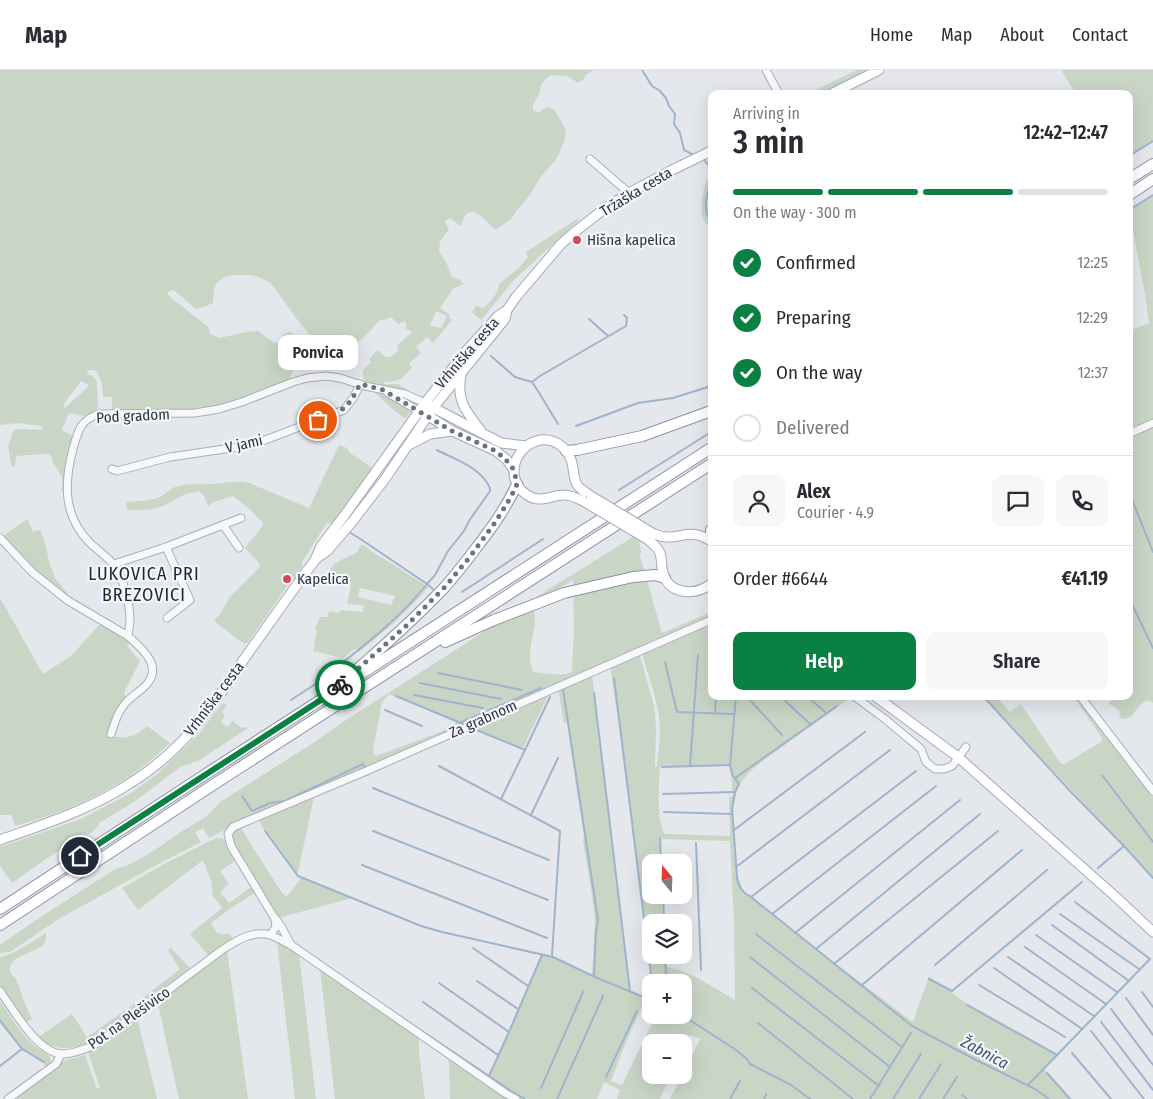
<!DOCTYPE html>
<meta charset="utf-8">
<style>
body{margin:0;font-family:"Fira Sans Condensed",sans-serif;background:#f7f7f7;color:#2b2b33;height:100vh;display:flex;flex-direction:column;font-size:19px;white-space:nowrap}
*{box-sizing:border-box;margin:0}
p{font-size:16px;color:#7c7c81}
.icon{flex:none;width:28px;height:28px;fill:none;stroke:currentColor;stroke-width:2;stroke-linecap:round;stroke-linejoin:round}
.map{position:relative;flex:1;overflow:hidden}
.details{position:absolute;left:708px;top:20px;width:425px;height:610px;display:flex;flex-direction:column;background:#fff;border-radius:10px;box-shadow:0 5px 20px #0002}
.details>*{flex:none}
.needle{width:32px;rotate:341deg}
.tools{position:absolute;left:642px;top:784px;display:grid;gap:10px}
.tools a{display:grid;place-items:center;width:50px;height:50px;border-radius:10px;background:#fff;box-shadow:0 5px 20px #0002;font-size:25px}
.pin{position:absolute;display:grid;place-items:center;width:42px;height:42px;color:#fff;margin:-21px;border:2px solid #fff;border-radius:50%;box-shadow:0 1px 5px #0007}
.courier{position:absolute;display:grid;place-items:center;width:50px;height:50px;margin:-25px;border:4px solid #0b8043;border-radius:50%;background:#fff;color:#222;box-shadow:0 1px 6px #0007}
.bubble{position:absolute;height:35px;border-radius:10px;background:#fff;box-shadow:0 5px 20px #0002;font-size:16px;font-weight:600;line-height:35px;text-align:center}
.headline em{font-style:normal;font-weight:600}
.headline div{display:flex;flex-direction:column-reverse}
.headline{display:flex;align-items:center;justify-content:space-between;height:85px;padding:0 25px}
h1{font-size:32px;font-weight:600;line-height:38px}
.bar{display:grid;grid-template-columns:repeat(4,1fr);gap:8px 5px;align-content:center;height:60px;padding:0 25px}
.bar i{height:6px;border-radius:4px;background:#e1e1e2}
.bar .active{background:#0b8043}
.bar p{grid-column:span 4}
.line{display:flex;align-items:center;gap:12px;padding:0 25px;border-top:1px solid #e1e1e2}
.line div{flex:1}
.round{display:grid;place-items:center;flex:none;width:52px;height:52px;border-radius:10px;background:#f7f7f7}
ol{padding:0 25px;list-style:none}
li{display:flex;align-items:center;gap:15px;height:55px}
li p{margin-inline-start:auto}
li .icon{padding:5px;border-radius:50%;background:#0b8043;color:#fff;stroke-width:4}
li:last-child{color:#7c7c81}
li i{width:28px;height:28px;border:2px solid #e1e1e2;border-radius:50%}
.primary-button{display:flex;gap:10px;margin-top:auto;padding:10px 25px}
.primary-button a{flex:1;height:58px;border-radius:10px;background:#0b8043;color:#fff;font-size:20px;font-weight:600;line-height:58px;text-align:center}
.primary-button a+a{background:#f7f7f7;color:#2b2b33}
header{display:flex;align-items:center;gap:30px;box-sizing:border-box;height:70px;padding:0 25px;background:#fff;border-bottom:1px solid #e1e1e2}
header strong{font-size:24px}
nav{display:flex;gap:28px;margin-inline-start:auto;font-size:18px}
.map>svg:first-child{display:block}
.green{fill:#c9d6c5;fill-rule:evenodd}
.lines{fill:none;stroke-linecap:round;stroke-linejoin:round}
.stream{stroke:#9fb4cc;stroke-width:2}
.minor-casing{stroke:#a9aeb7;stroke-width:9}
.major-casing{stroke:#a3abb8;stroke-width:11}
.highway-casing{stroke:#8b94a3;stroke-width:12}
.minor{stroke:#f7f8fa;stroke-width:7}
.major{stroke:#fff;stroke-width:9}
.highway{stroke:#fff;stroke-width:10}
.major-bridge-casing{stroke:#a3abb8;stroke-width:11;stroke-linecap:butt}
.major-bridge{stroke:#fff;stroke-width:9}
.done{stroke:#6c737f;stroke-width:5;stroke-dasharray:0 9}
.route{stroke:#0b8043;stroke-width:6}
.poi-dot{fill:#d1495b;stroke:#f4f6f9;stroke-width:2}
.labels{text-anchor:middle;stroke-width:4.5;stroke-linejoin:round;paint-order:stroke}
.street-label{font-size:15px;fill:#2b3445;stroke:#f4f6f9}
.poi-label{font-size:15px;fill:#2b3445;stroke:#f4f6f9;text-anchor:start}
.water-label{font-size:16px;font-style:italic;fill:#34527a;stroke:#f4f6f9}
.quarter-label{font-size:18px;letter-spacing:1px;fill:#1d2536;stroke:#f4f6f9}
</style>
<header>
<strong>Map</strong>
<nav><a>Home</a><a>Map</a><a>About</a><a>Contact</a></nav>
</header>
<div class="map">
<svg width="1153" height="1029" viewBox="0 0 1153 1029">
<rect width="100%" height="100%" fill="#e4e7ec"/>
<g class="green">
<path d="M0 0H594L585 5 584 9 578 13 568 6 551 5 545 10 541 15 539 24 533 35V40L538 43 547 37 554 39 566 60 564 72 559 84 554 92 543 104 526 130 516 141 511 149 496 160C490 157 475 134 466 145 463 148 463 152 460 156L450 148 445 151 449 160 445 164 440 172 439 182 446 192 452 207 460 210 464 214 454 218 440 238 450 245 449 247 452 250 433 273 427 267 416 277 421 283 409 294 412 297C403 309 400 311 384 312V314H398L419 328 407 347 404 348C395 340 358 313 363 301 364 298 369 295 371 292L369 289 378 280 385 287H390L398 281 397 276 412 262 405 258 407 256 405 251 402 252 398 254 391 247 384 250H380L371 260 341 289 339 296 325 283 299 252 271 213 256 206 250 205H235L224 207 217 213 214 219 213 233 204 237 196 239 175 221 172 220 167 223 171 228 206 255 209 258 210 264 219 268 247 262 258 261 273 272 281 273 283 271 282 265 290 261 300 272 296 285 297 288C294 296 293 305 287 311L219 337 198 340 112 342V327H103C102 317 102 308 95 300H87L88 304C93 306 95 307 97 313L98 341 84 346 69 343 62 360 74 366 66 418 61 421C65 409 62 407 56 397 53 393 52 389 50 384H43L16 386 15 397 11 395 8 375 14 360 23 359 43 360 41 356 18 353 0 355ZM436 241 447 246 441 258 430 256ZM81 311 89 315 88 317 65 338 63 335Z"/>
<path d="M857 0H869L821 24H807Z"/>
<path d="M1061 0H1153V70L1131 85 1129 81V24H1076Z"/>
<path d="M711 107V160C709 157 705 153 704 150 699 140 703 119 707 109Z"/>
<path d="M1153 125V350L1129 361V261L1149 253 1145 224 1131 150 1130 149H1129V141Z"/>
<path d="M577 149 579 150 513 211 481 250 472 242 476 236 484 238C490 232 499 223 499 214L520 197 528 187 526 182Z"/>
<path d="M1153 356V633L1147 630C1141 633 1135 640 1132 646L1125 649 1120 648 1119 640 1108 633 1114 630 1112 626H1129V367Z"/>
<path d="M339 375 347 378 350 383 372 398 333 454 330 453 326 454 302 492V495L303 496 294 509 286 504 283 508 289 513 249 571 245 574 236 568 214 551 221 543 229 528 260 497 259 493 245 478C251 469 261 462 263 452L257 447 251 440 233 426 214 432 208 436C206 430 204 423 198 421 192 423 183 424 178 428 170 433 162 437 152 439 144 441 136 439 128 440L126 436 127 432C138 431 152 431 162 426 167 423 170 419 175 417 186 413 199 415 210 414 225 413 235 410 249 413L309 438Z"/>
<path d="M28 449 33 462 40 460 46 476 49 492 55 508 68 524 65 526 34 502 1 467Z"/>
<path d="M638 464 641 481 640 486 662 563 711 542V546L355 704 231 755 225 760 209 768 203 758 195 762 201 772 147 800 57 850 10 882 0 883V875L39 848 117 798 126 796 152 782 179 763 207 746 220 732 310 675 349 648 468 572 549 519ZM573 510 574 561 572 602C560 607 547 603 534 602 525 589 534 566 535 551 535 546 534 540 533 535ZM389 624 409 632 456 652 454 655 440 662 376 686 374 684 373 680 382 632Z"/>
<path d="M361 475C367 476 369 480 374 483 392 494 410 505 428 517 408 542 383 562 359 582L356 578 343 588 313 581 315 574 314 573 317 562 315 559 320 547H327L329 541 339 543 340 540 363 542 364 535 347 534 351 516 329 507C329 490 348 489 358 481L359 478ZM360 518 395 526 391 535 358 527Z"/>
<path d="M0 528 43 604 71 586 102 552 131 571 127 576 140 591 124 623 127 629 113 666C127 670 137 665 147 656L170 673C125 717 75 739 15 756L11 745H1L0 744Z"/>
<path d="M711 552V626H853L764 690 749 702 742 711 737 721 733 739 738 807 743 820 812 876 913 952 929 906 963 931 1058 984 1044 999 1072 1029H670L682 1005H684V1002L700 969 690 965 684 978V972H651V1005H671L660 1029H617L620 1020 604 1012 597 1029H521L489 1006 543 884 552 886 592 905 595 849 591 819 583 770 584 763 577 723 567 653H564L558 618 592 604 615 789 620 844 629 920 651 930V937L645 935 642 937 626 972 611 1011 622 1015 656 945H684V912H652L618 651 610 596 636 585 640 586 654 636 656 656 655 696 657 697C658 684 660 670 660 658 659 633 649 609 643 586L645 581ZM730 694 733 726 729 727 730 766 665 764C656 753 659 712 660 697ZM660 769 730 771 734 850 735 930C712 917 693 902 667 897L665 885H651V852H663L661 825H651V792H660Z"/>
<path d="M549 623 523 678 521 679 469 658Z"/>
<path d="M983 626H996L1010 642 1021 634 1061 694H1064L1101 672 1102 668 1073 626H1078L1116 680 1153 727V808L1117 768Z"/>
<path d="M223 633 227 635 222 642 225 645 221 652 227 657 233 651 242 658 245 657 248 658 198 691 180 697 134 732 99 753C97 760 89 766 82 764L12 813 0 796V777L81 749 131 723 156 705 200 663 214 644Z"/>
<path d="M314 727 298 802 295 803 266 763 258 749Z"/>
<path d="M241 756 245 765 282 823 286 826 290 823 301 808 352 828 278 848 232 773C231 764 233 759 241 756Z"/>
<path d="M216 768H221L225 770 236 790 220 801 229 814 220 822 229 833 253 816 256 822 231 838 211 853 217 863H221L223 865 229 863 233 869 208 885 190 864 222 838 213 826 211 810 203 790 138 840 122 818 166 793Z"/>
<path d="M46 863C46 866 47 871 44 874 36 883 11 885 10 898 10 903 13 905 15 908 20 917 22 926 25 934 27 939 30 944 32 949L29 951 24 953 0 918V887C10 887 37 869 46 863Z"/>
<path d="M277 872 299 884 316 1029H295Z"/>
<path d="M171 878 190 898 90 973C67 980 58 981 37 968L72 944 87 967 137 932 180 899 168 880Z"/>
<path d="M227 881 248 1029H179L158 934 138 951 157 1029H11L61 992 85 985 97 1019 100 1018 88 982 96 977Z"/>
<path d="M320 899 419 967V983L425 1029H335Z"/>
<path d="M0 931C10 946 21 964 35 976 38 979 45 981 48 985 52 990 51 995 46 998L44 994 22 979 0 954Z"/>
<path d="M448 988 477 1009 509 1029H450L449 992Z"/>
</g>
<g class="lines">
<g class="stream">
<path d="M642 0 652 16 660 21 666 28 669 36 675 44 674 54 680 63 684 80 692 84"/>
<path d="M1129 86 1153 71"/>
<path d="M705 91 711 98C710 102 711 106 710 111 708 124 701 139 711 151"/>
<path d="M1129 140 1153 125"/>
<path d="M589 249 608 266"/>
<path d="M491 286 515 307 532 312 538 321 558 354"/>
<path d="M532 312 540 306 626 256 627 248 624 245"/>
<path d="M576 356 638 333 673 328 711 316"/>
<path d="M619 420 711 362"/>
<path d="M1129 422 1153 482"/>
<path d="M349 462 362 470 427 514 435 505 448 481 464 461 469 451 490 421V418C480 397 456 390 437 380"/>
<path d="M462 522 543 469"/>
<path d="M1129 528 1153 578"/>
<path d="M665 592 677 642 734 644"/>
<path d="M438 603 522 620"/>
<path d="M614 608 652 912"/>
<path d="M420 613 501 629"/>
<path d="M563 619 598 850 596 862 594 906"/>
<path d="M594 623 630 921"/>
<path d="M414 625 483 638"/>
<path d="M396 626 463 654"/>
<path d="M736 626 730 695 732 704 739 714 735 722 732 739 737 808C739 818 743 823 751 827L912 956 976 990 1035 1019 1049 1029"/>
<path d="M780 626 811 655"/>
<path d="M807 626 826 643"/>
<path d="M983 626 1071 722 1124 776 1153 808"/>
<path d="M748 628 782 665"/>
<path d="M291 630 320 611 322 604 329 603C364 576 399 549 427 514L433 519"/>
<path d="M385 640 422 656"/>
<path d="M715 643 716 626"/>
<path d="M459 653 541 618"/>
<path d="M472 658 525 680 501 729"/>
<path d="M525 680 550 627"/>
<path d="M439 696 560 761 552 886"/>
<path d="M690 696 698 585"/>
<path d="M662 697 730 695"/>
<path d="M1102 705 1153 772"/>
<path d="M735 708 837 636"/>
<path d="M373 718 549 790"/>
<path d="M663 724 735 722"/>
<path d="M242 726 252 741 270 733 285 731 363 694 365 697"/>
<path d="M664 742 732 744"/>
<path d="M531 745 558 688"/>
<path d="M734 760 865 662"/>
<path d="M265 761 298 806 421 856 442 862 553 887 597 908 651 930"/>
<path d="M373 761 548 830"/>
<path d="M660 769 661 792"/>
<path d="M696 773 701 900"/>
<path d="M362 795 547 868"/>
<path d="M736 797 890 680"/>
<path d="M1098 798 1124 776"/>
<path d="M663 825 664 852"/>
<path d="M751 827 916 701"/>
<path d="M772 844 936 716"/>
<path d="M1060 844 1139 899"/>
<path d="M1052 855 1129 911"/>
<path d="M795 863 960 730"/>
<path d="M756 864 902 977"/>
<path d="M1036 865 1117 922"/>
<path d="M1025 877 1106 934"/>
<path d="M473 878 528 916"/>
<path d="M816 879 980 744"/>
<path d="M665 885 666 904 669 912"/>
<path d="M750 887 890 997"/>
<path d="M1008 887 1094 946"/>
<path d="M835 893 998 761"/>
<path d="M935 895 1047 800"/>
<path d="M994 898 1082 959"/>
<path d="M929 909 952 921 1082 812"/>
<path d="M477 911 518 939"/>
<path d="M439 913 509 962"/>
<path d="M862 915 1022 780"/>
<path d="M979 915 1065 967"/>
<path d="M752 918 879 1016"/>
<path d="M1142 922 1153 937"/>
<path d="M1126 928 1153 965"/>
<path d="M423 932 498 985"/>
<path d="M967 935 1057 985"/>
<path d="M1111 939 1153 995"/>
<path d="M398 945 511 1021 525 1029"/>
<path d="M682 945 736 980 747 989 750 994 791 1015 810 1029"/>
<path d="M0 950 22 979 44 992"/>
<path d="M1101 952 1153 1020"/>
<path d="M758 953 853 1029"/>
<path d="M1091 961 1144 1029"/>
<path d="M1072 983 1111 1029"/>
<path d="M0 996 22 979"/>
<path d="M1047 1003 1070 1029"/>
<path d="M489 1006 509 962 542 885"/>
<path d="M606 1007 637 941"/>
<path d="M1028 1015 1150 889 1075 832"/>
<path d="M541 1018 583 922"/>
<path d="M962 1025 967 1029"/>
<path d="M557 1029 603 926"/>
<path d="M730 1029 740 1011"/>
<path d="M764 1029 766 1024"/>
<path d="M870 1029 911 963"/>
<path d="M893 1029 921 984"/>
<path d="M919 1029 941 994"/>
<path d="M943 1029 957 1007"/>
</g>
<g class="minor-casing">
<g id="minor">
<path d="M766 0 779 24"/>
<path d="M590 89 629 123"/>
<path d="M388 323 419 341"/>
<path d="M1129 364 1153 353"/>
<path d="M112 399 117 401 170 387 252 375 344 340 354 327 360 314"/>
<path d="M223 455 239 478"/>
<path d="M0 468 32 502 67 530 128 566C129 560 130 553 130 547 129 532 125 515 118 502 112 489 99 482 89 472 63 445 64 413 73 379 78 361 80 350 99 344L195 343 219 339 242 332 293 312 307 308 326 306 340 308 365 316 405 324 425 333"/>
<path d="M166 477 190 530 167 548"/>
<path d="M114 494 166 477 241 448"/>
<path d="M854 626 885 649 921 679 926 692 935 699H944L952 696 966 677"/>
<path d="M1080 626 1153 721"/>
<path d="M111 664C114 655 117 643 124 635 130 627 140 622 147 614 163 595 141 578 128 566"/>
<path d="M276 849 281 856 291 875"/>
<path d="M270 865 276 857 275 849 231 776 228 764 233 757 364 702 711 550"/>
<path d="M0 921C13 939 38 984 63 984 73 984 84 979 93 976L222 880C236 871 252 860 270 865 277 867 284 872 291 875L505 1023 516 1029"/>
<path d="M8 1029 56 994 61 984"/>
</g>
</g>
<g class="major-casing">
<g id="major">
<path d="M831 24 879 0"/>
<path d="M461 305C456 331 466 341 481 361"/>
<path d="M430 336 501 373 526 376"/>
<path d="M424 343 452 361 496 381 507 390 514 400"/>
<path d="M411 374 430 364 452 361"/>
<path d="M583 431C577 428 571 425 564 425 551 425 541 434 527 425 495 403 528 354 560 375 567 380 572 389 573 398 574 404 574 411 578 416 581 420 587 423 591 426"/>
<path d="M654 464C678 474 687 455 711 471"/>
<path d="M647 469C652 473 658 477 660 483 662 489 661 496 663 503 669 525 695 526 711 514"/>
<path d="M317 488 327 481 352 452 385 409 433 338 505 249 507 240"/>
<path d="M875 626 958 687 1117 828 1153 862"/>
<path d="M0 770C44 754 89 740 129 714 160 695 188 668 209 639 221 624 231 608 242 592 266 558 290 524 315 490L321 476 344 446 425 333 467 280 498 246 507 240 516 227 561 174 576 161 604 139 629 123 670 101 711 81"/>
</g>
</g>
<g class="highway-casing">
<g id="highway">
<path d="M1129 109 1153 94"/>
<path d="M1129 125 1153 109"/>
<path d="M566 381 577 380 642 366 711 341"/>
<path d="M711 460V467"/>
<path d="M445 572 494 550 564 523 633 507 655 505 665 508"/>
<path d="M353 603C384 576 414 549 442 520 457 504 470 486 483 469 496 452 508 434 517 414"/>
<path d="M0 839 209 702 711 378"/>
<path d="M0 855 216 713 711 394"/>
</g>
</g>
<use href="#minor" class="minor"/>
<use href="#major" class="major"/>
<use href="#highway" class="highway"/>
<g class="major-bridge-casing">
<g id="major-bridge">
<path d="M591 426 654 464"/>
<path d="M583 431 647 469"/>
</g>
</g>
<use href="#major-bridge" class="major-bridge"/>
</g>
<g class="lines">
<path class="done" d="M318 350C343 341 348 339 360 314L383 320 452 361 496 381 506 390 514 400 517 414 511 427 494 454 469 488 444 518 405 557 340 615"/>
<path class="route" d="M80 786 330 624 340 615"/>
</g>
<g class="poi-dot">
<circle cx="577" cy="170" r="5"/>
<circle cx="287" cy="509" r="5"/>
</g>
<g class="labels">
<g class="street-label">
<text transform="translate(636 122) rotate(-31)" y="5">Tržaška cesta</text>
<text transform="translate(467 283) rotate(-49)" y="5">Vrhniška cesta</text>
<text transform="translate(133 346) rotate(-3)" y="5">Pod gradom</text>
<text transform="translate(244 374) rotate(-13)" y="5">V jami</text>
<text transform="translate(214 629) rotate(-53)" y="5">Vrhniška cesta</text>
<text transform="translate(483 649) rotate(-24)" y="5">Za grabnom</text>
<text transform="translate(129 948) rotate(-35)" y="5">Pot na Plešivico</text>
</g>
<g class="poi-label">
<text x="587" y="175">Hišna kapelica</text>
<text x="297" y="514">Kapelica</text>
</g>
<g class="water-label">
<text transform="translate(985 982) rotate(28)" y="6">Žabnica</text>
</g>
<g class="quarter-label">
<text x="144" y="510">LUKOVICA PRI<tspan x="144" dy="21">BREZOVICI</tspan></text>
</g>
</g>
</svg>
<div class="tools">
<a><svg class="needle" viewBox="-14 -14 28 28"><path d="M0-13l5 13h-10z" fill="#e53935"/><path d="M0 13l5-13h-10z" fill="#7c7c81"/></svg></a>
<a><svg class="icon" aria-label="layers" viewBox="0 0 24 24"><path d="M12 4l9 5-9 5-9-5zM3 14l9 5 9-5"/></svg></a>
<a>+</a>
<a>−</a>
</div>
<div class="pin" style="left:318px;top:350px;background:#ea580c"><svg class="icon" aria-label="bag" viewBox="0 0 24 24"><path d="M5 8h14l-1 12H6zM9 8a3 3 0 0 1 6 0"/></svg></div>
<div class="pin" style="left:80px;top:786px;background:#1f2937"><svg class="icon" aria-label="home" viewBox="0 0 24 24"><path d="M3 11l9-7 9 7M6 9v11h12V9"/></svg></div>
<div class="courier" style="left:340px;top:615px"><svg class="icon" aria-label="bike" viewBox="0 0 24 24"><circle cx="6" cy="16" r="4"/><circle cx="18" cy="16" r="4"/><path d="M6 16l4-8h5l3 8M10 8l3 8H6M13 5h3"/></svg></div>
<div class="bubble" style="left:278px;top:265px;width:80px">Ponvica</div>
<section class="details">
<div class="headline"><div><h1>3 min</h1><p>Arriving in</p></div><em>12:42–12:47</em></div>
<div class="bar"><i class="active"></i><i class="active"></i><i class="active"></i><i></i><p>On the way · 300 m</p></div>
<ol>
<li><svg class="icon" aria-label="check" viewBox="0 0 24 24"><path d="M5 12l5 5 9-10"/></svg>Confirmed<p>12:25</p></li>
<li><svg class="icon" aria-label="check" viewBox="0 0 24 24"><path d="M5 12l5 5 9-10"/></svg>Preparing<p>12:29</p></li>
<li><svg class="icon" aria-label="check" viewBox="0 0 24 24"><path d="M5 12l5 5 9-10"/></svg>On the way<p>12:37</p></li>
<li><i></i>Delivered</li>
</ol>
<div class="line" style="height:90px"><a class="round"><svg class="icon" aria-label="person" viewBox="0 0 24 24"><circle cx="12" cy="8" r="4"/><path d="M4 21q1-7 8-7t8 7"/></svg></a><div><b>Alex</b><p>Courier · 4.9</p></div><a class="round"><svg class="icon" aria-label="chat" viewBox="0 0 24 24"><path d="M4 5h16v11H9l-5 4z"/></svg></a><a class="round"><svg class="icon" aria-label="phone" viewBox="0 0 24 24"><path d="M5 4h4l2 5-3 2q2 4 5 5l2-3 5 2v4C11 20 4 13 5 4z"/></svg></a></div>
<div class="line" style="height:65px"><div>Order #6644</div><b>€41.19</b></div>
<div class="primary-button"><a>Help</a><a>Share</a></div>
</section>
</div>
